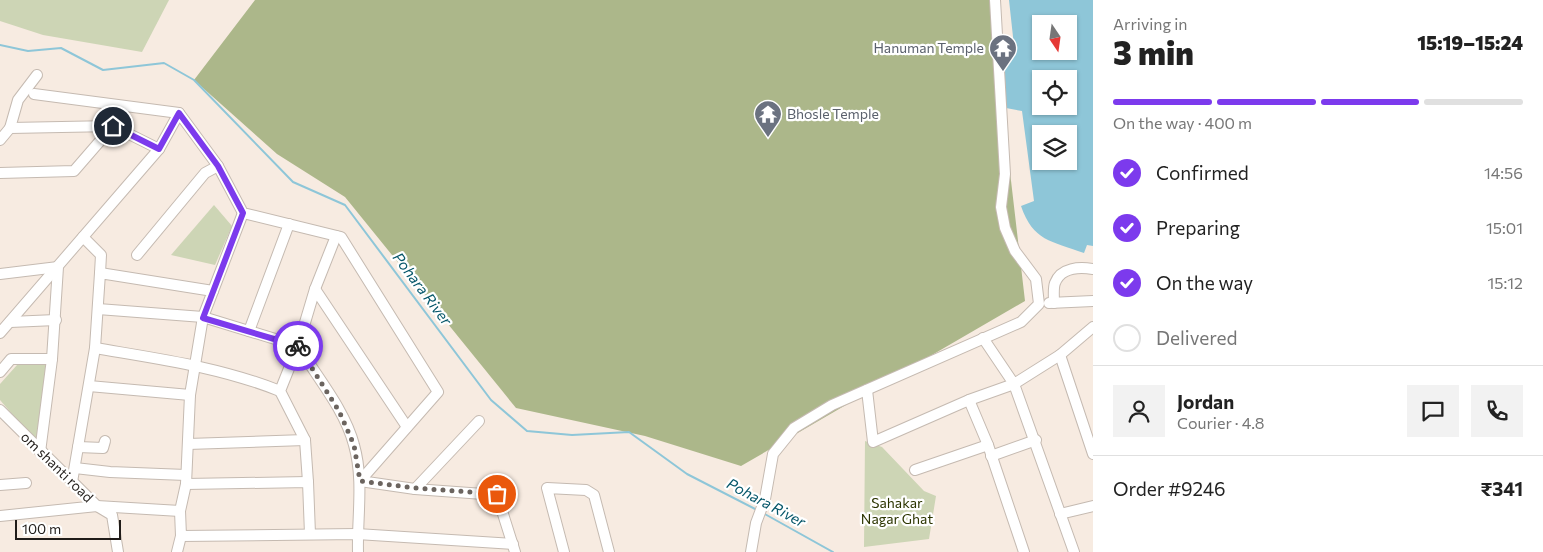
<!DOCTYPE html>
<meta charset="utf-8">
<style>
body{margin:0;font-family:Commissioner,sans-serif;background:#f2f2f2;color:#222;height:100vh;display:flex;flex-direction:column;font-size:19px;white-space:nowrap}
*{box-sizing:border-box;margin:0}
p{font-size:16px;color:#767676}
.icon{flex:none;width:28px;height:28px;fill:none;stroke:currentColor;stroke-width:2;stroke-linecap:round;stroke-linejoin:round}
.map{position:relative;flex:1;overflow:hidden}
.sheet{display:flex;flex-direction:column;background:#fff;width:450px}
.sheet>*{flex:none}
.needle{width:32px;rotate:167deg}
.buttons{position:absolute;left:1032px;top:15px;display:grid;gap:10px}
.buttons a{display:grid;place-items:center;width:45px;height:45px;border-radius:0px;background:#fff;box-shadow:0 1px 4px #0004;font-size:25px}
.scale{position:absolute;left:15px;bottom:12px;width:106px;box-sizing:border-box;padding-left:5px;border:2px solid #201c19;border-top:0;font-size:14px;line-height:18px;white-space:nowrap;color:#201c19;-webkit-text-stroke:4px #fff;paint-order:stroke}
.pin{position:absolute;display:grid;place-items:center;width:42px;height:42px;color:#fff;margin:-21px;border:2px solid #fff;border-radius:50%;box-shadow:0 1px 5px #0007}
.courier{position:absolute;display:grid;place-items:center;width:50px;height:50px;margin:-25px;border:4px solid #7c3aed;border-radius:50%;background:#fff;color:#222;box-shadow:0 1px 6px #0007}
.summary em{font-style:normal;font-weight:800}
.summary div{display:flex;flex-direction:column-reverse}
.summary{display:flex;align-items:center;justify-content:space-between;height:85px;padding:0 20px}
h1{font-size:32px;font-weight:800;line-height:38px}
.bar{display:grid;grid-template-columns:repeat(4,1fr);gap:8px 5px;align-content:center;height:60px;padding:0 20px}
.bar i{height:6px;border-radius:4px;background:#e0e0e0}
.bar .selected{background:#7c3aed}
.bar p{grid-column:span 4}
.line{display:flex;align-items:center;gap:12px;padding:0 20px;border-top:1px solid #e0e0e0}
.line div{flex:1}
.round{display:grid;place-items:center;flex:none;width:52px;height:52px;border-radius:0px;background:#f2f2f2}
ol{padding:0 20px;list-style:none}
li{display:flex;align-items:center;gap:15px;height:55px}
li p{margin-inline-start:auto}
li .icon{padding:5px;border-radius:50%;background:#7c3aed;color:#fff;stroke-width:4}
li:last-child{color:#767676}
li i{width:28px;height:28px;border:2px solid #e0e0e0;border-radius:50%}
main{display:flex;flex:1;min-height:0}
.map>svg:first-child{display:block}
.green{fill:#cdd5b5}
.forest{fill:#acb78a}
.water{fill:#8ec6d8;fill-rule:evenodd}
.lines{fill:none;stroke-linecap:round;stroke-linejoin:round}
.stream{stroke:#8ec6d8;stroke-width:2}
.minor-casing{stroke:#c5bab1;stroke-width:12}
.minor{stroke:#fff;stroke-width:10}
.done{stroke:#6b645f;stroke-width:5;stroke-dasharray:0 9}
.route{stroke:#7c3aed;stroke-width:6}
.labels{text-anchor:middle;stroke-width:4.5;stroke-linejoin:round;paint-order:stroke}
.worship-label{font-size:14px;fill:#5b616d;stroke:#fff;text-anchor:end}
.street-label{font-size:14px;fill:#201c19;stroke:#fff}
.park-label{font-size:14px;fill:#2c3500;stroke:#fff}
.water-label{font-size:15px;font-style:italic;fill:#055669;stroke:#fff}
</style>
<main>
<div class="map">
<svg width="1093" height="552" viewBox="0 0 1093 552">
<rect width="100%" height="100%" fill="#f7ebe1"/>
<g class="green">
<path d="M0 0H169L142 52 43 35 0 21Z"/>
<path d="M214 205 232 226 215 265 171 255Z"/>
<path d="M17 365H48L37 443 0 400V384Z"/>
<path d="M865 441 882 447 924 491 936 496 929 539 864 547Z"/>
</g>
<path class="forest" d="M255 0H990L1025 301 741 466 645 436 516 408 345 197 277 154 194 80Z"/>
<path class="water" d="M1009 0H1093V246L1087 245 1084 253C1051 241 1033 241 1021 206L1034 201 1022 111 1006 108 1004 49 1014 46ZM1041 24H1069V51H1041ZM1041 79H1069V106H1041ZM1041 134H1069V161H1041Z"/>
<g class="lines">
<g class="stream">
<path d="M0 45 28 51 61 48 103 70 164 63 194 80 293 182 345 205 491 400 527 431 572 435 629 432 687 474 757 510"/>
<path d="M763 513 833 552"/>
</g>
<g class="minor-casing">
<g id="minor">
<path d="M34 94 179 113"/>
<path d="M10 128 18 100 37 75"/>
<path d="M0 140 10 128 113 126 159 149"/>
<path d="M0 173 74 171 113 126"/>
<path d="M83 237 101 255 100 273"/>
<path d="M137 255 205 173 218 166"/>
<path d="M0 274 58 267 52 359"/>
<path d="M315 289 336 236"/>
<path d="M213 291 243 213"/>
<path d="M1049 303 1093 301"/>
<path d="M1054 303C1054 297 1053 288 1055 283 1061 267 1080 267 1093 269"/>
<path d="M98 309 203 317 298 346C317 377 345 410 354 445 364 480 357 517 358 552"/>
<path d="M10 322 56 320"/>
<path d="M249 331 289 224"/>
<path d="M0 333 159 149 179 113 218 166 243 213 341 237 438 392 360 481 415 489"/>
<path d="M983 338 1014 384 1060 355 1093 327"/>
<path d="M95 348C159 359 220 367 280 391"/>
<path d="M1060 355 1093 454"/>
<path d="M0 372 11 359H52L40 452"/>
<path d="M89 386 190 395"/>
<path d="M867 390 873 442 969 400 1014 384 1074 552"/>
<path d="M969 400 988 445 1024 552"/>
<path d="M0 410 97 506 112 515 118 552"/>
<path d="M479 421 415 489 497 495 515 552"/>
<path d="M188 444 305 440"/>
<path d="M78 447 103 448 105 441"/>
<path d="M991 456 1036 440"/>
<path d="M75 468 110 472 186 475"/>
<path d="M915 470 988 445"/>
<path d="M72 482 95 348 100 273 213 291 203 317 190 395 186 484 180 511 181 536 357 534 513 544"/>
<path d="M308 482 305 440 280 391 298 346 315 289 407 427"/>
<path d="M186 484 308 482 310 534"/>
<path d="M0 485 26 483"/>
<path d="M1060 514 1093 506"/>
<path d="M0 516 97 506 180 511"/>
<path d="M177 552 181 536"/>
<path d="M564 552 547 488 586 490 594 495 609 552"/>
<path d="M751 552 756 523 765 499 773 454 794 428 832 405 1021 322 1039 304 1036 279 1015 251 1005 228 1001 207 1005 174 995 0"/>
</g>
</g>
<use href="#minor" class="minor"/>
</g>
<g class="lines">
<path class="done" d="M298 346 339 411 354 445 360 481 415 488 497 494"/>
<path class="route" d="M113 126 159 149 179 113 218 166 243 213 203 318 298 346"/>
</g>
<defs>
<g id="temple-pin" transform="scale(1.4375)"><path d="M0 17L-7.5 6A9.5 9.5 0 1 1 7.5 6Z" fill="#6b7280" stroke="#fff"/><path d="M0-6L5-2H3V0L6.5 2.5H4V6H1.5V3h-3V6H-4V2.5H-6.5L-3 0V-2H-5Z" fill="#fff"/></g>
</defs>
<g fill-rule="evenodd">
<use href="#temple-pin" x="1003" y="48"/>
<use href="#temple-pin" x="768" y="114"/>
</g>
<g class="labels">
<g class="worship-label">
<text x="984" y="53">Hanuman Temple</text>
<text x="787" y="119" text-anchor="start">Bhosle Temple</text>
</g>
<g class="street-label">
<text transform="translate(57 467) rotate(44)" y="5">om shanti road</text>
</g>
<g class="park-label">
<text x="897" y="508">Sahakar<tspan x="897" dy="16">Nagar Ghat</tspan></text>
</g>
<g class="water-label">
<text transform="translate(422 289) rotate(53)" y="5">Pohara River</text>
<text transform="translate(766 503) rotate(28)" y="5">Pohara River</text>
</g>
</g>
</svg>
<div class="buttons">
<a><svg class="needle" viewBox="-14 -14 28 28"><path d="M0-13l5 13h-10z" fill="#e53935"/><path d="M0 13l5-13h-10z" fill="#767676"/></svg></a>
<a><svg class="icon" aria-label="locate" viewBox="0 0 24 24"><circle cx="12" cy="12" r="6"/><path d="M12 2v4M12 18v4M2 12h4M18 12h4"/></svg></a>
<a><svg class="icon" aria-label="layers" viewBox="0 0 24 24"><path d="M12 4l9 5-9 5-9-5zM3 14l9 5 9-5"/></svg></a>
</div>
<div class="scale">100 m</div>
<div class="pin" style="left:497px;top:494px;background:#ea580c"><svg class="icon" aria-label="bag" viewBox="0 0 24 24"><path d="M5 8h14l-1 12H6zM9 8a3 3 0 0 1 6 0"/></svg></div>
<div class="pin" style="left:113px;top:126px;background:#1f2937"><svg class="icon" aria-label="home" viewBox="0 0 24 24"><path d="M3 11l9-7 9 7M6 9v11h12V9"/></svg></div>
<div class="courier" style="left:298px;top:346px"><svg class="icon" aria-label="bike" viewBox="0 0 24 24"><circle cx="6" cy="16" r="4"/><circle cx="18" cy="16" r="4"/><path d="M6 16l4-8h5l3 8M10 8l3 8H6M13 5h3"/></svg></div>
</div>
<section class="sheet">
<div class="summary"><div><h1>3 min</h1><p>Arriving in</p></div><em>15:19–15:24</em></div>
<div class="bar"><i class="selected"></i><i class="selected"></i><i class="selected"></i><i></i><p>On the way · 400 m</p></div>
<ol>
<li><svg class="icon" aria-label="check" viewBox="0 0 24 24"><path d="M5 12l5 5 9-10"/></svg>Confirmed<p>14:56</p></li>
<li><svg class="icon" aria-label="check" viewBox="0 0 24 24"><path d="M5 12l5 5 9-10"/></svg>Preparing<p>15:01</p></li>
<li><svg class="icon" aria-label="check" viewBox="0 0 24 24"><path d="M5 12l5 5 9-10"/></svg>On the way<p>15:12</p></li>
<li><i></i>Delivered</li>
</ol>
<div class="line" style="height:90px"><a class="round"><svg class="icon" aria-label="person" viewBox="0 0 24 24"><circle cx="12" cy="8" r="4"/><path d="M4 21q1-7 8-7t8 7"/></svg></a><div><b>Jordan</b><p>Courier · 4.8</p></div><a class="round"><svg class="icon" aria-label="chat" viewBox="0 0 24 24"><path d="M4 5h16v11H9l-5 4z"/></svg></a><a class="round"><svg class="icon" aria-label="phone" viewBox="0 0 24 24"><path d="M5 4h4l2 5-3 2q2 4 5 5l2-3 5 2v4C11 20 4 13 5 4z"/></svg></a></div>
<div class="line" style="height:65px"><div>Order #9246</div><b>₹341</b></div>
</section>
</main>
